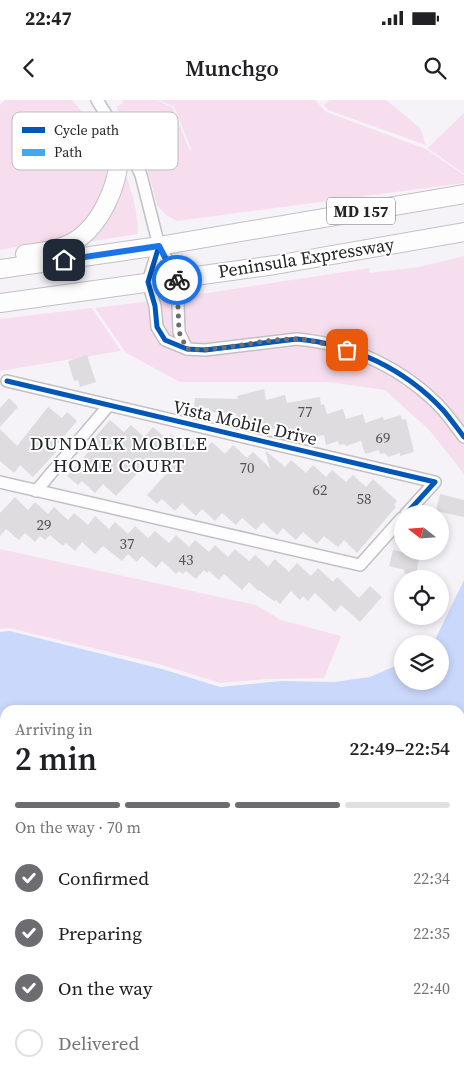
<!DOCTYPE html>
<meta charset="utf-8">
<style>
body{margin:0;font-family:"Source Serif 4",serif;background:#f2f2f2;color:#202124;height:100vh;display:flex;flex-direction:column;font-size:19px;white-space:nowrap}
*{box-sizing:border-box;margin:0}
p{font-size:16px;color:#757577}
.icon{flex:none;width:28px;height:28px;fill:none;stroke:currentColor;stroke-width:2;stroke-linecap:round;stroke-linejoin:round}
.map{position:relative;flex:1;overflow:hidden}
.sheet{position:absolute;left:0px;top:605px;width:465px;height:375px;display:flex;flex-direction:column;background:#fff;border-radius:15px 15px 0 0;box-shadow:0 2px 8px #0003}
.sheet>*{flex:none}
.needle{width:32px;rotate:287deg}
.buttons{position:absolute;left:394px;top:405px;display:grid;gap:10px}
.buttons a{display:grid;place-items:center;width:55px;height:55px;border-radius:50%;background:#fff;box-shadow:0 2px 8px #0003;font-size:25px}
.pin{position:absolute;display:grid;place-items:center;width:42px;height:42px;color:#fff;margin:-21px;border-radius:10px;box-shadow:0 2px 8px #0006}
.courier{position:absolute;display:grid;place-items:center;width:50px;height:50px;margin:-25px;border:4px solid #1a73e8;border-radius:50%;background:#fff;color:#222;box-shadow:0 1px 6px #0007}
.overview em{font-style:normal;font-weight:600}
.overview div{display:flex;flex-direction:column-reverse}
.overview{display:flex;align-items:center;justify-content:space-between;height:85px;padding:0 15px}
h1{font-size:32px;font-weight:600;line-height:38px}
.bar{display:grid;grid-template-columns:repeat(4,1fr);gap:8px 5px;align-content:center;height:60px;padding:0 15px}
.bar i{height:6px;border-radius:4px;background:#e0e0e0}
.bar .selected{background:#6d6c70}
.bar p{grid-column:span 4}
ol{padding:0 15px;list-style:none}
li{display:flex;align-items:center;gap:15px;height:55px}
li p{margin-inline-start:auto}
li .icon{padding:5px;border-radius:50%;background:#6d6c70;color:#fff;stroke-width:4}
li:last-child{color:#757577}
li i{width:28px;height:28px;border:2px solid #e0e0e0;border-radius:50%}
.status{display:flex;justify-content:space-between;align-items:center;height:35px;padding:0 25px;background:#fff;direction:ltr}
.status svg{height:14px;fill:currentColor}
header{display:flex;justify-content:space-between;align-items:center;height:65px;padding:0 15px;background:#fff;font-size:22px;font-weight:600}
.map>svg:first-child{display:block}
.green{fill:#f7deee}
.water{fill:#cad8fc}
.building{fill:#dedcdf}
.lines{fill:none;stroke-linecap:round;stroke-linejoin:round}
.minor-casing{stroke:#c2c0c4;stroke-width:14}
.primary-casing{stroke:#c2c0c4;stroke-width:20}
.minor{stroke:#fefdfe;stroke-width:11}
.primary{stroke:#fefdfe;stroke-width:18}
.quiet{stroke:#3fa9f5;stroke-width:4;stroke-dasharray:8 4;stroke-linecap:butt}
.cycleway-casing{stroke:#fff;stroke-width:8}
.cycleway{stroke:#0057b8;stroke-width:5}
.done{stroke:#6d6c70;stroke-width:5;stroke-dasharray:0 9}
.route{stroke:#1a73e8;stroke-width:6}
.labels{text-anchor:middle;stroke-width:4;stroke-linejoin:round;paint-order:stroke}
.number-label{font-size:15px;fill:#545255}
.shield{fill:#fff;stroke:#666567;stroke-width:1}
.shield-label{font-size:16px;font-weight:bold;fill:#242326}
.street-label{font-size:18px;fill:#242326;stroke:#fff}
.neighbourhood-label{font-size:19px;letter-spacing:1px;fill:#242326;stroke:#fff}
.key{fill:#fff;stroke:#bdbdbe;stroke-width:1}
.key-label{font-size:14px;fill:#242326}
</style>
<div class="status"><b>22:47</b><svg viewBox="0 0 49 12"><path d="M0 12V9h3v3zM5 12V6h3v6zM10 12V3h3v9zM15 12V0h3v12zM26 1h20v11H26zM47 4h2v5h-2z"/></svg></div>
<header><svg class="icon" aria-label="back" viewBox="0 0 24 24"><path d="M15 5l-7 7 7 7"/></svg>Munchgo<svg class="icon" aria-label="search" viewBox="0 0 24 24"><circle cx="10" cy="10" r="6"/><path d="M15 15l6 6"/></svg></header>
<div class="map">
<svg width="464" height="980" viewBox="0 0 464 980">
<rect width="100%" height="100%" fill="#f5f3f8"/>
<g class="green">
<path d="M5 0H72L91 22 107 58 105 95 82 127 54 140 0 150V5Z"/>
<path d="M123 0H157L173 8 189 49 192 51 174 7 159 0H315L326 12 426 49 464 75V83L177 121 166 115 157 105 148 71 135 37 117 9V6L122 4Z"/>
<path d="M330 0H386L420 28 426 45 328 10 324 5Z"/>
<path d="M464 13V74L428 48Z"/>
<path d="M122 66C131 87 138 111 138 134L86 142Z"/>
<path d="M464 156V374L430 331 385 290 328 282H180L126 253 95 208 181 197 370 168 369 173 419 167Z"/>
<path d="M92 208 121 251 0 271V219Z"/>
<path d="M0 449 256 505 281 520 341 536 340 539 324 578 267 579 220 583 159 564 9 528 0 529Z"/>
<path d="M0 779 5 780V975H460V809L464 808V980H0Z"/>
</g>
<path class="water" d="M464 480V808L460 809V610H5V780L0 779V532L10 531 162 569 220 587 281 581 334 582 370 577 402 563V581H440V544H433Z"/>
<g class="building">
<path d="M87 255 96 282 80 287 78 280 74 281 68 261Z"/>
<path d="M264 289 266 300 285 295 287 303 320 297 321 305 324 304 327 314 343 309 346 319 363 314 365 323 383 317 384 320 401 315 402 320 406 319 414 352 400 356V353L388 357 385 353 380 354 379 350 365 354 361 341 346 346 345 344 339 345 338 341 326 345 324 335 307 339 305 332 300 334V332L286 335 284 326 265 331 264 326 260 327 258 322 245 325 244 320 238 322 236 313 209 312V308H194L195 298 238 299 237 296Z"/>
<path d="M9 298 18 307 0 327V308Z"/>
<path d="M48 307 62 318 67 312 77 321 53 349 56 352 33 377 20 365 14 373 0 361V329L17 346Z"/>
<path d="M110 320 124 332 131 325 144 337 153 327 167 339 171 334 184 345 191 337 204 350 212 342 225 354 233 345 247 358 253 352 270 368 265 350 285 367 291 360 306 373 313 365 326 377 332 370 346 382 353 375 366 387 373 379 397 401 394 405 396 407 357 453 344 440 338 447 324 436 317 444 303 432 296 440 283 428 277 435 263 422 256 430 242 418 236 425 222 413 215 421 202 409 196 416 182 403 175 411 162 399 157 404 147 395 168 372 152 358 116 396 103 384 95 393 82 381 78 385 67 376 92 348 88 345Z"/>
<path d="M440 394 464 400V417L436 411Z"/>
<path d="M15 397 28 410 35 402 48 414 54 407 68 420 74 413 88 425 95 416 109 429 115 422 128 434 135 426 148 438 155 431 169 443 176 435 189 447 195 440 209 452 215 445 228 457 235 449 249 461 255 455 268 467 275 459 289 472 297 463 311 476 318 468 333 482 337 477 359 498 370 486 382 497 360 522 341 505 335 512 315 493 308 501 303 496 300 500 291 491 280 504 276 500 274 501 259 490 258 491 249 482 242 490 224 474 219 480 209 471 207 473 204 470 196 479 186 471 183 474 179 471 176 474 162 461 156 468 142 456 137 462 128 454 122 461 103 446 95 454 82 442 75 451 66 443 63 446 50 435 45 440 40 436 35 442 25 433 19 440 6 429 0 436V413Z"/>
<path d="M393 450 419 456 416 476 404 473 405 470 389 466Z"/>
</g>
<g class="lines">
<g class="minor-casing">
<g id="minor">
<path d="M97 0 132 56 141 75 159 146 177 177 179 232 187 249"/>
<path d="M159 146 148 182 155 206 157 227 165 240 187 249 205 250 297 239C352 244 405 269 443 310 450 318 457 328 464 337"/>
<path d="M7 281 435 382 406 414"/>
<path d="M0 382 360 465 402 418"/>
<path d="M36 391 109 305"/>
</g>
</g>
<g class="primary-casing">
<g id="primary">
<path d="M25 154C42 152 59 150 73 142 100 127 118 86 119 57 119 45 115 34 112 23"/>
<path d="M0 169 159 146 464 94"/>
<path d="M0 203 275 165 464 132"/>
</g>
</g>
<use href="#minor" class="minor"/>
<use href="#primary" class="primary"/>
<path class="quiet" d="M253 980 263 975"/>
<g class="cycleway-casing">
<g id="cycleway">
<path d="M159 146 148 182 155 206 157 227 165 240 187 249 205 250 297 239C352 244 405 269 443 310 450 318 457 328 464 337"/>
<path d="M7 281 435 382 406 414"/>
</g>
</g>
<use href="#cycleway" class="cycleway"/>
</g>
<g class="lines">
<path class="done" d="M177 180 179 232 187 249C226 252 260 238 298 239 314 240 331 246 347 250"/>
<path class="route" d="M64 160 159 146 177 180"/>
</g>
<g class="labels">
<g class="number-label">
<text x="305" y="317">77</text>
<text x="383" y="343">69</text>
<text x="247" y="373">70</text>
<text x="320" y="395">62</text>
<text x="364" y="404">58</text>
<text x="44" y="430">29</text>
<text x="127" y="449">37</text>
<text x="186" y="465">43</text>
</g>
<rect class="shield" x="327" y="97.5" width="68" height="27" rx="4"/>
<g class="shield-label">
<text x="361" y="117">MD 157</text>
</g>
<g class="street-label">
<text transform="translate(306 158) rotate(-9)" y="6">Peninsula Expressway</text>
<text transform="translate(245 323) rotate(13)" y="6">Vista Mobile Drive</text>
</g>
<g class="neighbourhood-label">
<text x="119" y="350">DUNDALK MOBILE<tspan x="119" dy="22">HOME COURT</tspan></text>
</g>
</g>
<rect x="12" y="12" width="166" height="58" rx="8" class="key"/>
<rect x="22" y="27" width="23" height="6" fill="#0057b8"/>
<rect x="22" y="49" width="23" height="7" fill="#3fa9f5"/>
<g class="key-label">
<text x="54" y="35">Cycle path</text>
<text x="54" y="57">Path</text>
</g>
</svg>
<div class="buttons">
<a><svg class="needle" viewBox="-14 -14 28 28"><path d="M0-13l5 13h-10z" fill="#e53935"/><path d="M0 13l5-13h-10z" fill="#757577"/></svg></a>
<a><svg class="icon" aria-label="locate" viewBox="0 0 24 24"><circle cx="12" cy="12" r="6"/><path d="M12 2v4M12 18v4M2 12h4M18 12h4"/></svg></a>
<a><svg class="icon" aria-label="layers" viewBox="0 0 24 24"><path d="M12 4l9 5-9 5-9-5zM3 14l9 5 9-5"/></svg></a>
</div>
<div class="pin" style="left:347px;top:250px;background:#ea580c"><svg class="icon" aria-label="bag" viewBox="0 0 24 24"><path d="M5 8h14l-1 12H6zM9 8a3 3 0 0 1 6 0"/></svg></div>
<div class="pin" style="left:64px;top:160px;background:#1f2937"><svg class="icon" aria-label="home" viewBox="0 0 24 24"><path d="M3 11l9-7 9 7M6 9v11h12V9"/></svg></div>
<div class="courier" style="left:177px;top:180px"><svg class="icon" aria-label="bike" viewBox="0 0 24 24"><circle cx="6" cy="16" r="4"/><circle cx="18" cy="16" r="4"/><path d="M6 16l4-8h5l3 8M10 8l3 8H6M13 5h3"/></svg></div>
<section class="sheet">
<div class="overview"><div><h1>2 min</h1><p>Arriving in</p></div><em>22:49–22:54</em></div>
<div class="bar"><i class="selected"></i><i class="selected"></i><i class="selected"></i><i></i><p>On the way · 70 m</p></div>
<ol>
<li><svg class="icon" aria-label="check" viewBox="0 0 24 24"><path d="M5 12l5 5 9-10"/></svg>Confirmed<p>22:34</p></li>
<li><svg class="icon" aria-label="check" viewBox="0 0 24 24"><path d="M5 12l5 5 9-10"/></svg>Preparing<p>22:35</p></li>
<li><svg class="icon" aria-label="check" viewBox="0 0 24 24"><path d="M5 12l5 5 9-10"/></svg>On the way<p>22:40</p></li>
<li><i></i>Delivered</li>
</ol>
</section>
</div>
